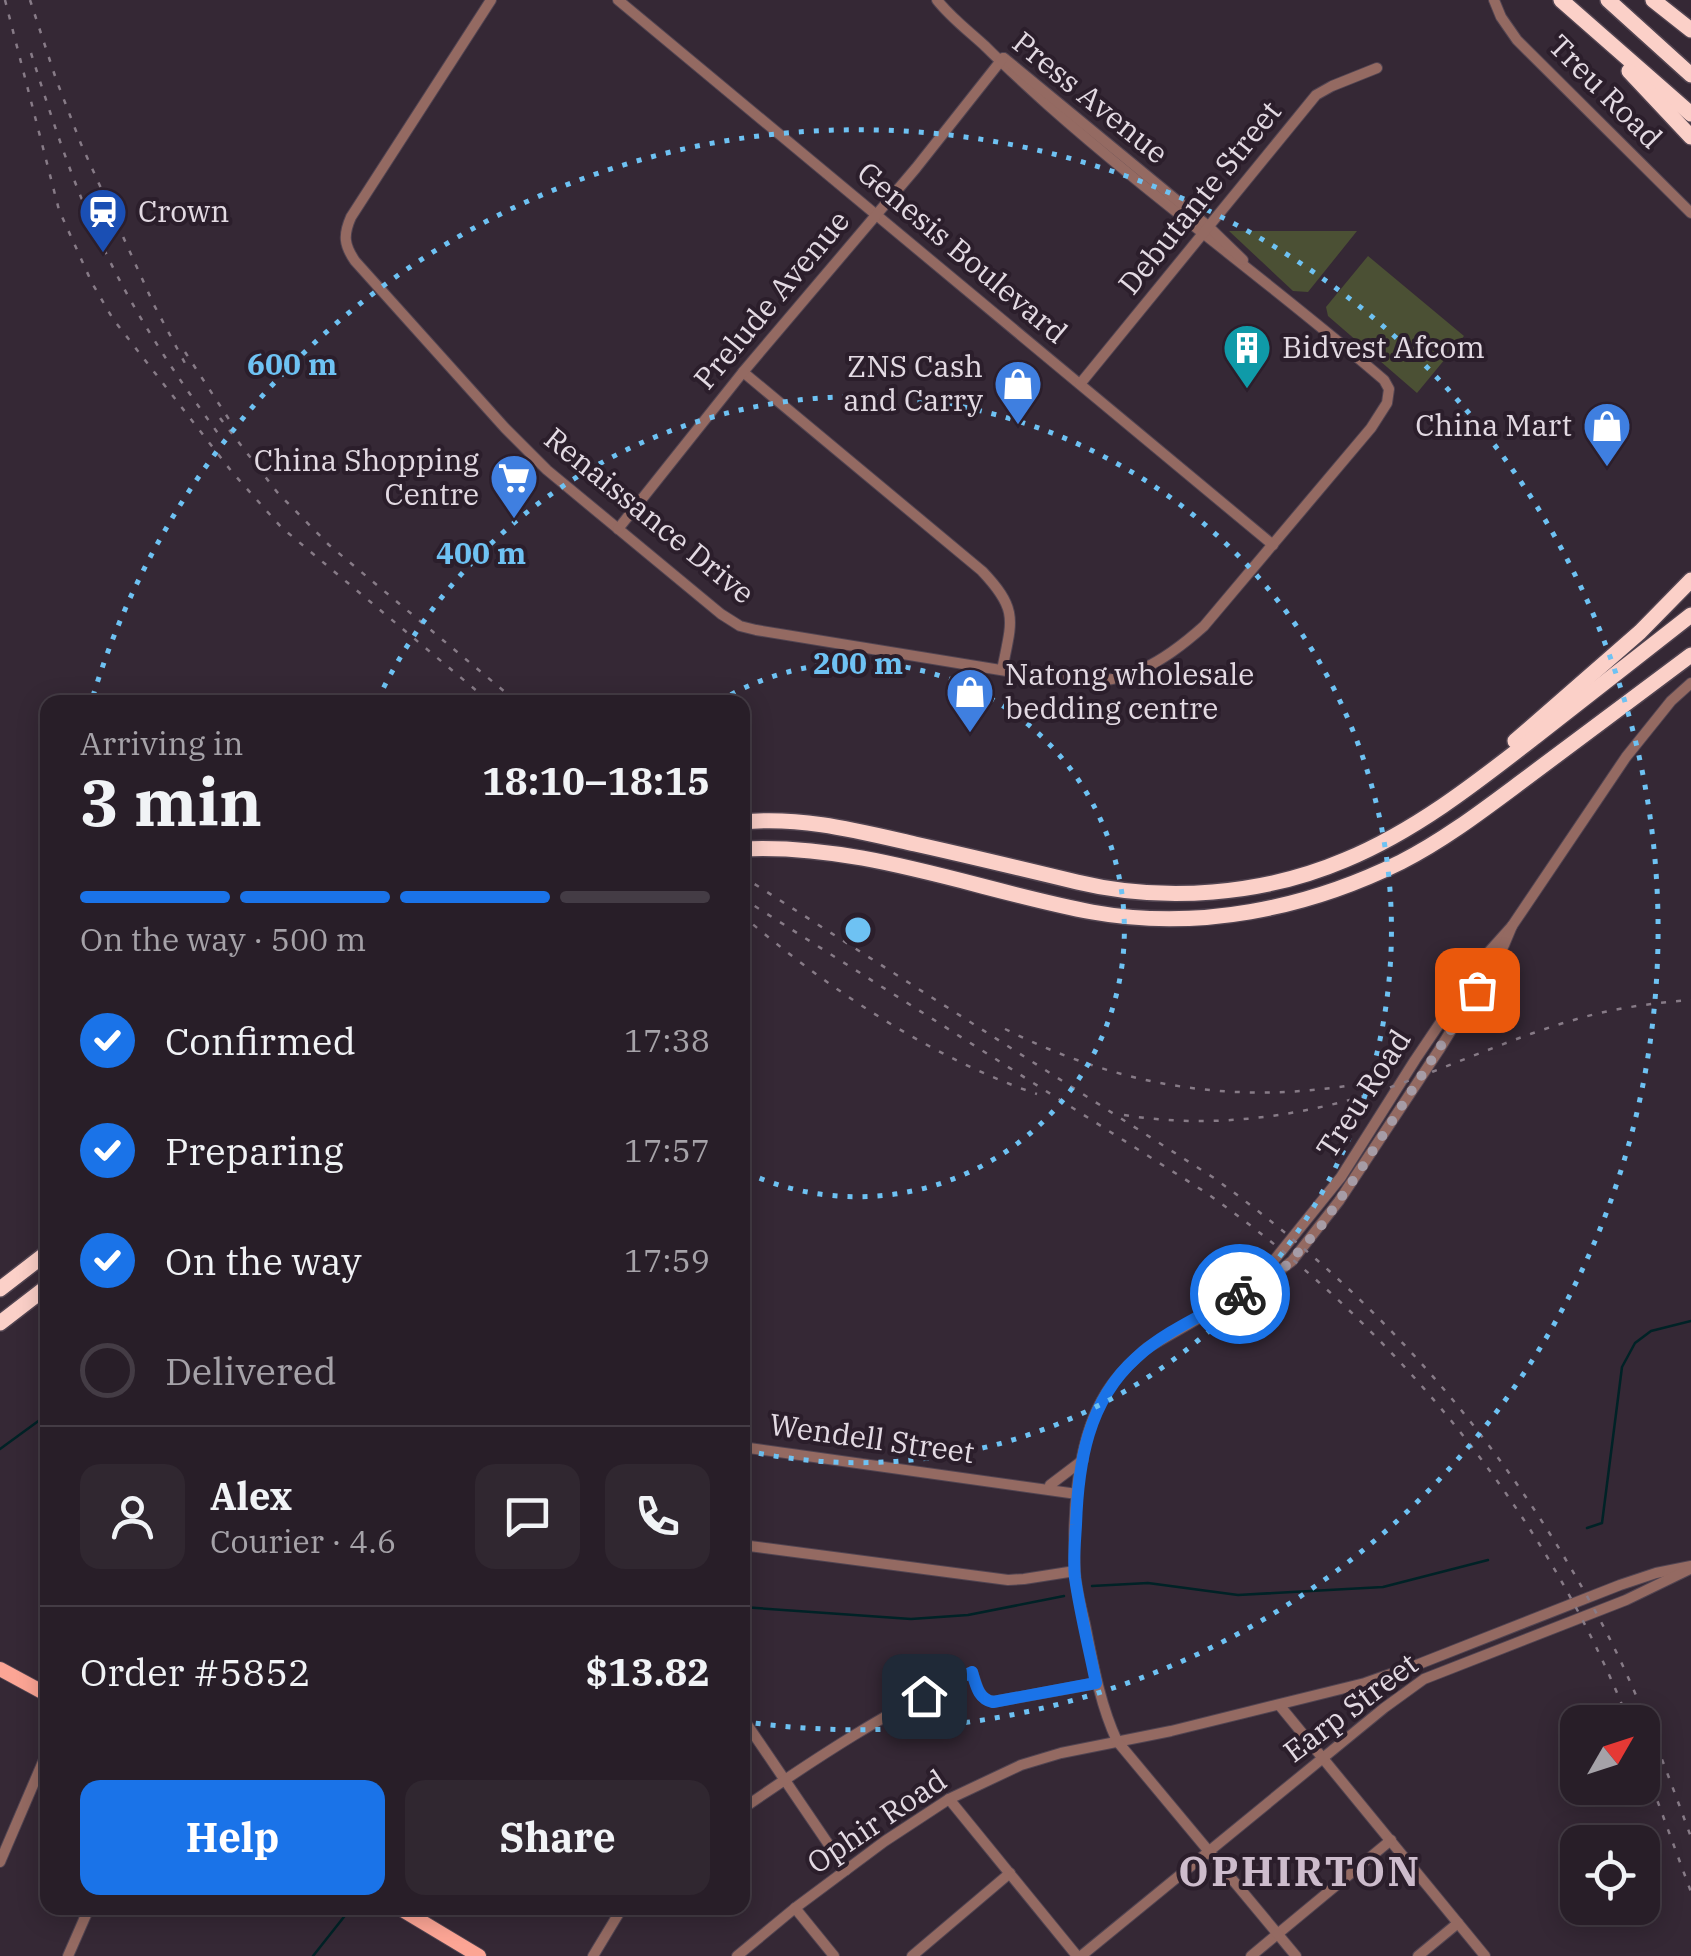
<!DOCTYPE html>
<meta charset="utf-8">
<style>
body{margin:0;font-family:"IBM Plex Serif",serif;background:#302730;color:#f1f3f6;height:100vh;display:flex;flex-direction:column;font-size:38px;white-space:nowrap}
*{box-sizing:border-box;margin:0}
p{font-size:32px;color:#a5a2a8}
.icon{flex:none;width:55px;height:55px;fill:none;stroke:currentColor;stroke-width:2;stroke-linecap:round;stroke-linejoin:round}
.map{position:relative;flex:1;overflow:hidden}
.sheet{position:absolute;left:40px;top:695px;width:710px;height:1220px;display:flex;flex-direction:column;background:#281e28;border-radius:20px;box-shadow:0 5px 25px #0003,0 0 0 2px #443c45}
.sheet>*{flex:none}
.needle{width:65px;rotate:51deg}
.controls{position:absolute;left:1560px;top:1705px;display:grid;gap:20px}
.controls a{display:grid;place-items:center;width:100px;height:100px;border-radius:20px;background:#281e28;box-shadow:0 5px 25px #0003,0 0 0 2px #443c45;font-size:50px}
.pin{position:absolute;display:grid;place-items:center;width:85px;height:85px;color:#fff;margin:-42px;border-radius:20px;box-shadow:0 5px 15px #0006}
.courier{position:absolute;display:grid;place-items:center;width:100px;height:100px;margin:-50px;border:8px solid #1a73e8;border-radius:50%;background:#fff;color:#222;box-shadow:0 2px 12px #0007}
.summary em{font-style:normal;font-weight:800}
.summary div{display:flex;flex-direction:column-reverse}
.summary{display:flex;align-items:center;justify-content:space-between;height:170px;padding:0 40px}
h1{font-size:65px;font-weight:800;line-height:75px}
.bar{display:grid;grid-template-columns:repeat(4,1fr);gap:15px 10px;align-content:center;height:120px;padding:0 40px}
.bar i{height:12px;border-radius:8px;background:#443c45}
.bar .current{background:#1a73e8}
.bar p{grid-column:span 4}
.line{display:flex;align-items:center;gap:25px;padding:0 40px;border-top:2px solid #443c45}
.line div{flex:1}
.round{display:grid;place-items:center;flex:none;width:105px;height:105px;border-radius:20px;background:#302730}
ol{padding:0 40px;list-style:none}
li{display:flex;align-items:center;gap:30px;height:110px}
li p{margin-inline-start:auto}
li .icon{padding:10px;border-radius:50%;background:#1a73e8;color:#fff;stroke-width:4}
li:last-child{color:#a5a2a8}
li i{width:55px;height:55px;border:5px solid #443c45;border-radius:50%}
.action{display:flex;gap:20px;margin-top:auto;padding:20px 40px}
.action a{flex:1;height:115px;border-radius:20px;background:#1a73e8;color:#fff;font-size:40px;font-weight:800;line-height:115px;text-align:center}
.action a+a{background:#302730;color:#f1f3f6}
.map>svg:first-child{display:block}
.green{fill:#4b5034}
.lines{fill:none;stroke-linecap:round;stroke-linejoin:round}
.stream{stroke:#002226;stroke-width:2.5}
.minor-casing{stroke:#514451;stroke-width:12}
.major-casing{stroke:#514451;stroke-width:16}
.highway-casing{stroke:#514451;stroke-width:18}
.minor{stroke:#946a62;stroke-width:10}
.major{stroke:#fca595;stroke-width:14}
.highway{stroke:#fbd0c8;stroke-width:15}
.rail{stroke:#877b87;stroke-width:2.5;stroke-dasharray:5 10;stroke-linecap:butt}
.done{stroke:#a69ca6;stroke-width:10;stroke-dasharray:0 18}
.route{stroke:#1a73e8;stroke-width:12}
.ring{fill:none;stroke:#6ec2f3;stroke-width:5;stroke-dasharray:5 10}
.labels{text-anchor:middle;stroke-width:8;stroke-linejoin:round;paint-order:stroke}
.street-label{font-size:30px;fill:#e3dae3;stroke:#2b1e2b}
.poi-label{font-size:30px;fill:#e3dae3;stroke:#2b1e2b;text-anchor:start}
.district-label{font-size:40px;font-weight:bold;letter-spacing:2.5px;fill:#cdbccc;stroke:#2b1e2b}
.centre{fill:#6ec2f3;stroke:#2b1e2b;stroke-width:5}
.ring-label{font-size:30px;text-anchor:middle;font-weight:bold;fill:#6ec2f3;stroke:#2b1e2b;stroke-width:8;stroke-linejoin:round;paint-order:stroke}
</style>
<div class="map">
<svg width="1691" height="1956" viewBox="0 0 1691 1956">
<rect width="100%" height="100%" fill="#352835"/>
<g class="green">
<path d="M1229 231H1357L1308 292 1293 291Z"/>
<path d="M1368 256 1464 336 1417 393 1328 316 1326 307Z"/>
</g>
<g class="lines">
<g class="stream">
<path d="M0 1449 48 1414"/>
<path d="M1587 1528 1602 1523 1622 1367 1635 1343 1651 1331 1691 1321"/>
<path d="M1092 1586 1148 1583 1238 1595 1383 1587 1488 1560"/>
<path d="M742 1607 911 1619 968 1615 1064 1596"/>
<path d="M313 1956 351 1908"/>
</g>
<g class="minor-casing">
<g id="minor">
<path d="M491 0 351 217C343 235 344 245 355 261L505 428 547 470 721 614 740 626 756 630 1068 681C1124 687 1164 662 1204 626L1371 428 1387 403 1389 389 1384 380C1274 285 1156 201 1048 105 1027 86 1006 67 986 47 970 32 951 18 937 0"/>
<path d="M618 0 1273 545"/>
<path d="M1494 0 1501 17 1517 40 1691 213"/>
<path d="M1004 58 1208 226 1243 260"/>
<path d="M743 372 982 571C1019 610 1012 620 1002 670"/>
<path d="M1080 384 1316 95 1332 86 1377 68"/>
<path d="M618 529 743 372 916 168 1003 58"/>
<path d="M1255 1284 1341 1177 1415 1060 1486 955 1512 926 1626 757 1671 701 1691 683"/>
<path d="M742 1447 1077 1494"/>
<path d="M1050 1485 1083 1460"/>
<path d="M742 1545 1008 1580 1024 1579 1075 1571"/>
<path d="M1280 1706 1485 1956"/>
<path d="M742 1717 846 1870"/>
<path d="M949 1799 1077 1956"/>
<path d="M742 1809C816 1758 890 1709 972 1672 977 1685 978 1699 993 1702L1097 1683"/>
<path d="M0 1862 48 1750"/>
<path d="M795 1908 834 1956"/>
<path d="M68 1956 89 1908"/>
<path d="M593 1956 622 1908"/>
<path d="M737 1956 795 1908 885 1841 949 1799 1021 1765 1061 1753 1171 1731 1365 1683 1419 1664 1620 1585 1656 1573 1691 1566"/>
<path d="M912 1956 1010 1873"/>
<path d="M1081 1956 1384 1708 1424 1679 1626 1600 1690 1569"/>
<path d="M1251 1956 1391 1840"/>
<path d="M1296 1956 1117 1741C1100 1704 1093 1664 1085 1624 1081 1607 1076 1589 1075 1572 1072 1520 1076 1446 1102 1400 1113 1379 1130 1363 1147 1348L1274 1275 1292 1261 1339 1201 1439 1050 1504 945 1512 926"/>
<path d="M1418 1956 1458 1923"/>
</g>
</g>
<g class="major-casing">
<g id="major">
<path d="M0 1669 48 1695"/>
<path d="M399 1908 479 1956"/>
</g>
</g>
<g class="highway-casing">
<g id="highway">
<path d="M1561 0 1691 114"/>
<path d="M1608 0 1691 75"/>
<path d="M1653 0 1691 30"/>
<path d="M1629 71 1691 137"/>
<path d="M1515 741 1640 632 1691 580"/>
<path d="M742 822C801 816 858 831 915 844 969 856 1023 869 1077 882 1164 903 1263 895 1345 860 1415 831 1476 783 1535 737 1587 696 1639 656 1691 615"/>
<path d="M742 849C862 843 976 890 1092 912 1197 931 1306 909 1401 862 1444 840 1482 811 1521 782 1578 740 1634 697 1691 655"/>
<path d="M0 1289 48 1252"/>
<path d="M0 1323 48 1286"/>
</g>
</g>
<use href="#minor" class="minor"/>
<use href="#major" class="major"/>
<use href="#highway" class="highway"/>
<g class="rail">
<path d="M5 0 59 210 92 283 113 319 232 472 281 527 490 702"/>
<path d="M30 0 56 79 81 144 154 305 187 367"/>
<path d="M31 53C52 119 73 185 103 247 135 315 176 376 220 436"/>
<path d="M185 352 234 427"/>
<path d="M220 418 277 492 329 545 517 702"/>
<path d="M742 876 1214 1178C1378 1296 1505 1442 1600 1620 1637 1689 1664 1764 1691 1837"/>
<path d="M742 898 1205 1192C1392 1323 1545 1509 1629 1722"/>
<path d="M742 915C825 987 933 1059 1037 1094"/>
<path d="M1005 1029C1121 1087 1236 1106 1364 1083"/>
<path d="M1124 1115C1203 1128 1284 1119 1360 1097 1434 1075 1503 1040 1577 1019 1614 1008 1653 1003 1691 1000"/>
<path d="M1642 1759 1691 1892"/>
</g>
</g>
<g class="lines">
<path class="done" d="M1240 1294 1284 1268 1319 1229 1359 1172 1477 990"/>
<path class="route" d="M924 1696 972 1672C976 1685 978 1699 993 1702L1096 1683C1089 1648 1080 1613 1075 1578 1073 1561 1075 1542 1076 1525 1078 1463 1088 1401 1136 1358 1165 1331 1206 1314 1240 1294"/>
</g>
<g class="ring">
<path d="M718 702A267 267 0 1 1 743 1171"/>
<path d="M377 701A533 533 0 1 1 743 1450"/>
<path d="M93 696A800 800 0 1 1 747 1722"/>
</g>
<defs>
<g id="station-pin" transform="scale(2.5)"><path d="M0 17L-7.5 6A9.5 9.5 0 1 1 7.5 6Z" fill="#1a4fb4" stroke="#2b1e2b"/><path d="M-3-6H3Q5-6 5-4V2Q5 4 3 4L4.5 6H3L1.5 4h-3L-3 6H-4.5L-3 4Q-5 4-5 2V-4Q-5-6-3-6ZM-3.5-4v3h7v-3ZM-3.5 1v1.5H-2V1ZM2 1v1.5H3.5V1Z" fill="#fff"/></g>
<g id="building-pin" transform="scale(2.5)"><path d="M0 17L-7.5 6A9.5 9.5 0 1 1 7.5 6Z" fill="#0f9aa8" stroke="#2b1e2b"/><path d="M-4-6H4V6H1V3H-1V6H-4ZM-2.5-4.3h1.7v1.8h-1.7ZM.8-4.3h1.7v1.8H.8ZM-2.5-1h1.7V.8h-1.7ZM.8-1h1.7V.8H.8Z" fill="#fff"/></g>
<g id="shop-pin" transform="scale(2.5)"><path d="M0 17L-7.5 6A9.5 9.5 0 1 1 7.5 6Z" fill="#3f7fe0" stroke="#2b1e2b"/><path d="M-5-2.5h2.3a2.7 3.5 0 0 1 5.4 0H5L5.5 6h-11ZM-1.5-2.5h3a1.5 2.3 0 0 0-3 0Z" fill="#fff"/></g>
<g id="supermarket-pin" transform="scale(2.5)"><path d="M0 17L-7.5 6A9.5 9.5 0 1 1 7.5 6Z" fill="#3f7fe0" stroke="#2b1e2b"/><path d="M-6-5.5h2.5l.6 2H6L4.5 2H-2.5L-4.4-4H-6ZM-1.5 3.2a1.3 1.3 0 1 0 .1 0ZM3 3.2a1.3 1.3 0 1 0 .1 0Z" fill="#fff"/></g>
</defs>
<g fill-rule="evenodd">
<use href="#station-pin" x="103" y="212"/>
<use href="#building-pin" x="1247" y="348"/>
<use href="#shop-pin" x="1018" y="384"/>
<use href="#shop-pin" x="1607" y="426"/>
<use href="#supermarket-pin" x="514" y="478"/>
<use href="#shop-pin" x="970" y="692"/>
</g>
<g class="labels">
<g class="street-label">
<text transform="translate(1605 92) rotate(45)" y="10">Treu Road</text>
<text transform="translate(1090 98) rotate(39)" y="10">Press Avenue</text>
<text transform="translate(1200 198) rotate(-51)" y="10">Debutante Street</text>
<text transform="translate(962 253) rotate(40)" y="10">Genesis Boulevard</text>
<text transform="translate(772 300) rotate(-50)" y="10">Prelude Avenue</text>
<text transform="translate(649 516) rotate(39)" y="10">Renaissance Drive</text>
<text transform="translate(1364 1094) rotate(-57)" y="10">Treu Road</text>
<text transform="translate(872 1439) rotate(8)" y="10">Wendell Street</text>
<text transform="translate(1351 1708) rotate(-37)" y="10">Earp Street</text>
<text transform="translate(877 1822) rotate(-34)" y="10">Ophir Road</text>
</g>
<g class="poi-label">
<text x="138" y="222">Crown</text>
<text x="1282" y="358">Bidvest Afcom</text>
<text x="983" y="377" text-anchor="end">ZNS Cash<tspan x="983" dy="34">and Carry</tspan></text>
<text x="1572" y="436" text-anchor="end">China Mart</text>
<text x="479" y="471" text-anchor="end">China Shopping<tspan x="479" dy="34">Centre</tspan></text>
<text x="1005" y="685">Natong wholesale<tspan x="1005" dy="34">bedding centre</tspan></text>
</g>
<g class="district-label">
<text x="1300" y="1886">OPHIRTON</text>
</g>
</g>
<circle cx="858" cy="930" r="15" class="centre"/>
<g class="ring-label">
<text x="292" y="375">600 m</text>
<text x="481" y="564">400 m</text>
<text x="858" y="674">200 m</text>
</g>
</svg>
<div class="controls">
<a><svg class="needle" viewBox="-14 -14 28 28"><path d="M0-13l5 13h-10z" fill="#e53935"/><path d="M0 13l5-13h-10z" fill="#a5a2a8"/></svg></a>
<a><svg class="icon" aria-label="locate" viewBox="0 0 24 24"><circle cx="12" cy="12" r="6"/><path d="M12 2v4M12 18v4M2 12h4M18 12h4"/></svg></a>
</div>
<div class="pin" style="left:1477px;top:990px;background:#ea580c"><svg class="icon" aria-label="bag" viewBox="0 0 24 24"><path d="M5 8h14l-1 12H6zM9 8a3 3 0 0 1 6 0"/></svg></div>
<div class="pin" style="left:924px;top:1696px;background:#1f2937"><svg class="icon" aria-label="home" viewBox="0 0 24 24"><path d="M3 11l9-7 9 7M6 9v11h12V9"/></svg></div>
<div class="courier" style="left:1240px;top:1294px"><svg class="icon" aria-label="bike" viewBox="0 0 24 24"><circle cx="6" cy="16" r="4"/><circle cx="18" cy="16" r="4"/><path d="M6 16l4-8h5l3 8M10 8l3 8H6M13 5h3"/></svg></div>
<section class="sheet">
<div class="summary"><div><h1>3 min</h1><p>Arriving in</p></div><em>18:10–18:15</em></div>
<div class="bar"><i class="current"></i><i class="current"></i><i class="current"></i><i></i><p>On the way · 500 m</p></div>
<ol>
<li><svg class="icon" aria-label="check" viewBox="0 0 24 24"><path d="M5 12l5 5 9-10"/></svg>Confirmed<p>17:38</p></li>
<li><svg class="icon" aria-label="check" viewBox="0 0 24 24"><path d="M5 12l5 5 9-10"/></svg>Preparing<p>17:57</p></li>
<li><svg class="icon" aria-label="check" viewBox="0 0 24 24"><path d="M5 12l5 5 9-10"/></svg>On the way<p>17:59</p></li>
<li><i></i>Delivered</li>
</ol>
<div class="line" style="height:180px"><a class="round"><svg class="icon" aria-label="person" viewBox="0 0 24 24"><circle cx="12" cy="8" r="4"/><path d="M4 21q1-7 8-7t8 7"/></svg></a><div><b>Alex</b><p>Courier · 4.6</p></div><a class="round"><svg class="icon" aria-label="chat" viewBox="0 0 24 24"><path d="M4 5h16v11H9l-5 4z"/></svg></a><a class="round"><svg class="icon" aria-label="phone" viewBox="0 0 24 24"><path d="M5 4h4l2 5-3 2q2 4 5 5l2-3 5 2v4C11 20 4 13 5 4z"/></svg></a></div>
<div class="line" style="height:130px"><div>Order #5852</div><b>$13.82</b></div>
<div class="action"><a>Help</a><a>Share</a></div>
</section>
</div>
